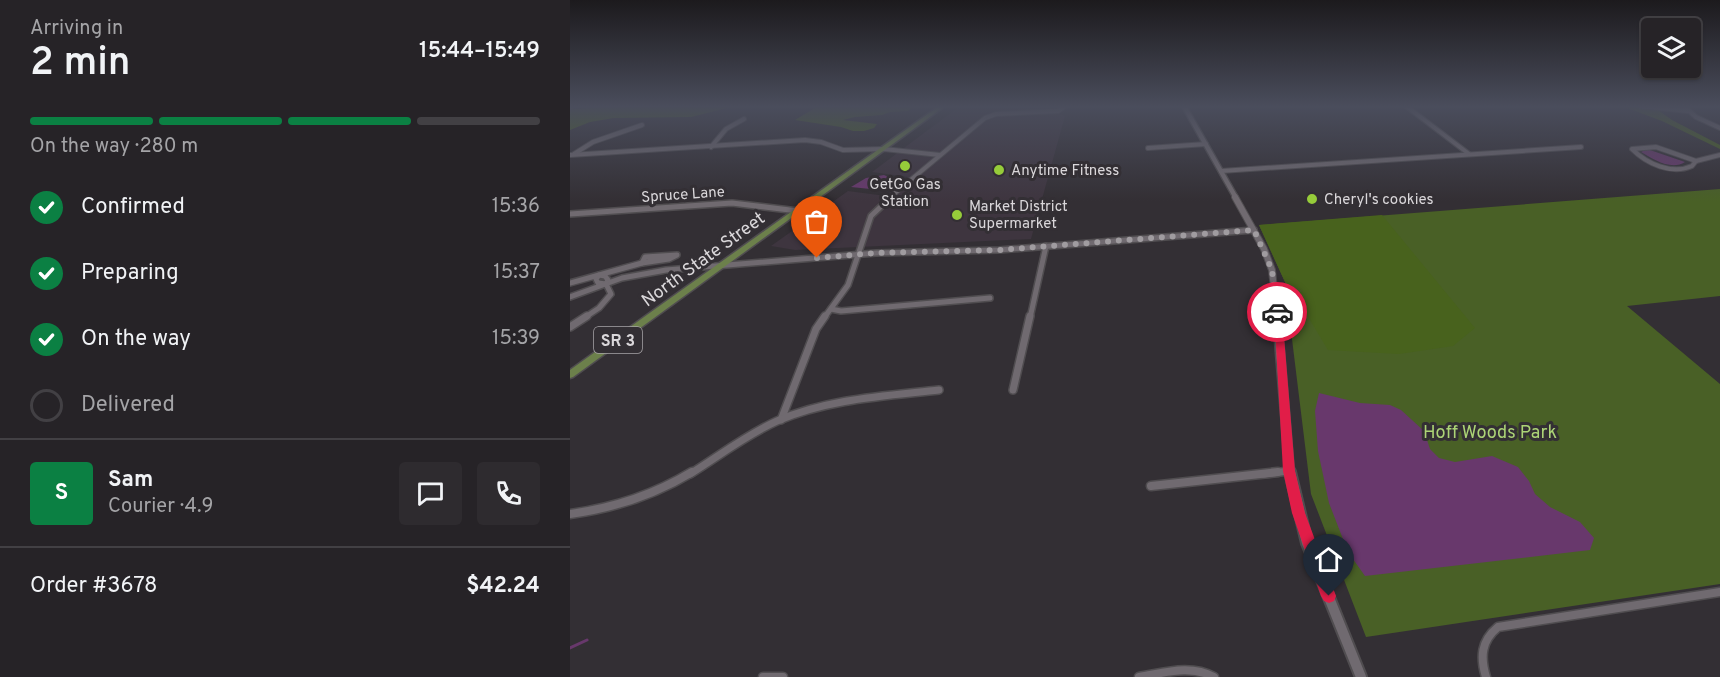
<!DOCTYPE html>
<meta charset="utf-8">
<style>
body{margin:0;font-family:Overpass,sans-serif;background:#2e2b2f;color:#f1f3f6;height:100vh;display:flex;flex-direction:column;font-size:22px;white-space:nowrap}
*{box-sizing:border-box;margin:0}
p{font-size:20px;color:#a4a4a7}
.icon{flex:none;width:33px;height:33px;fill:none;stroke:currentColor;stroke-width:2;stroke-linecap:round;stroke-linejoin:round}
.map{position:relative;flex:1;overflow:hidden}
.panel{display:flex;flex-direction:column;background:#262327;width:570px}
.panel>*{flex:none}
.tools{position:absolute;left:1071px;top:18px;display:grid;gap:12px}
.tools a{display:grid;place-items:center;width:60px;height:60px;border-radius:6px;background:#262327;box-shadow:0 2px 4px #0004,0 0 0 2px #424044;font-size:30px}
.pin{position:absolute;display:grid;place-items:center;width:51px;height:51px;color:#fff;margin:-62px -26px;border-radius:50% 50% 50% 0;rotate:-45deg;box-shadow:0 0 6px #0007}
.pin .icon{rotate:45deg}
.courier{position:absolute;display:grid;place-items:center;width:60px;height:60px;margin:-30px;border:4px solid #e11d48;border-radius:50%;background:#fff;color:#222;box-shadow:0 2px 8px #0007}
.summary em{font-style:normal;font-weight:600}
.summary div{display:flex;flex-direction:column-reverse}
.summary{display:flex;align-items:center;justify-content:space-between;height:102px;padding:0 30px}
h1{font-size:39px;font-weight:600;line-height:45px}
.bar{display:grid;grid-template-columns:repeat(4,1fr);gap:9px 6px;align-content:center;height:72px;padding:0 30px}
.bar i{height:8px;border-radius:4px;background:#424044}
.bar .active{background:#0b8043}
.bar p{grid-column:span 4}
.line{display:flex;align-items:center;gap:15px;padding:0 30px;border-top:2px solid #424044}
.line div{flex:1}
.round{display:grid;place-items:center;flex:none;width:63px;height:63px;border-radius:6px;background:#2e2b2f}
ol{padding:0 30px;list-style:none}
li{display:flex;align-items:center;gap:18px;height:66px}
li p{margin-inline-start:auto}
li .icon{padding:6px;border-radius:50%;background:#0b8043;color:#fff;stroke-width:4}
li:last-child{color:#a4a4a7}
li i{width:33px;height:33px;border:3px solid #424044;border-radius:50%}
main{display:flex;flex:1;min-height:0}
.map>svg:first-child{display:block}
.built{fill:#3e353f}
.green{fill:#496026}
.forest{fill:#48621d}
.water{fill:#68386c}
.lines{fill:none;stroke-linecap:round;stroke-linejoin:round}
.stream{stroke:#68386c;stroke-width:3}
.minor-far3-casing{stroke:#504d50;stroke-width:6}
.minor-far2-casing{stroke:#504d50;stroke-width:8}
.minor-far1-casing{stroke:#504d50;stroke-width:10}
.minor-casing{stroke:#504d50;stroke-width:11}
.tertiary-far3-casing{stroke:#504d50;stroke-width:7}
.tertiary-far2-casing{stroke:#504d50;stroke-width:8}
.tertiary-far1-casing{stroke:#504d50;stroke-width:11}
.tertiary-casing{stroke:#504d50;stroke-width:14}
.primary-casing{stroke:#504d50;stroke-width:3}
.minor-far3{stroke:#706a70;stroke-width:4}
.minor-far2{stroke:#706a70;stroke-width:5}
.minor-far1{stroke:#706a70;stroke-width:7}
.minor{stroke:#706a70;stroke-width:8}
.tertiary-far3{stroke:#706a70;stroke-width:4.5}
.tertiary-far2{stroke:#706a70;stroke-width:6}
.tertiary-far1{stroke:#706a70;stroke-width:8}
.tertiary{stroke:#706a70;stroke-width:10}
.primary{fill:#6c804b;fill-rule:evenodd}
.route{fill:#e11d48}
.done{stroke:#a09ca0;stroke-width:6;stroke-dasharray:0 10.8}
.poi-dot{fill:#96cc3a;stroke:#332f34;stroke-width:2}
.labels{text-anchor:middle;stroke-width:6;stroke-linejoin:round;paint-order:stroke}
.far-poi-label{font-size:15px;fill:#dad7da;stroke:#332f34;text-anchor:start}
.far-street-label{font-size:15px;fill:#dad7da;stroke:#332f34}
.shield{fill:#332f34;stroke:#a8a5a8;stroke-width:1.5}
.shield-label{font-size:16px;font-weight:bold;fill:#dad7da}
.street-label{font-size:18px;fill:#dad7da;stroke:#332f34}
.park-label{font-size:18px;fill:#acd476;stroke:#332f34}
</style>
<main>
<section class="panel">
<div class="summary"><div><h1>2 min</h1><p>Arriving in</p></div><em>15:44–15:49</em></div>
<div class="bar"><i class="active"></i><i class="active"></i><i class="active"></i><i></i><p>On the way · 280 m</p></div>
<ol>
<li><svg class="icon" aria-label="check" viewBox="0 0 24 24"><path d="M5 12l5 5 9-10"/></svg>Confirmed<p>15:36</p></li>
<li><svg class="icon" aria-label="check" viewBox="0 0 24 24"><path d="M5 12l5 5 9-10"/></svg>Preparing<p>15:37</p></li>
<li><svg class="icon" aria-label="check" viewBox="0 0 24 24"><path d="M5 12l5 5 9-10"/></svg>On the way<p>15:39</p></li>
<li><i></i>Delivered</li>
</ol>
<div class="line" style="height:108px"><b class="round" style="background:#0b8043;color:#fff">S</b><div><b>Sam</b><p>Courier · 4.9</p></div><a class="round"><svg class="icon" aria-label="chat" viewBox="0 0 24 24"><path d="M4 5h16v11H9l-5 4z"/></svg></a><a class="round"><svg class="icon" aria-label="phone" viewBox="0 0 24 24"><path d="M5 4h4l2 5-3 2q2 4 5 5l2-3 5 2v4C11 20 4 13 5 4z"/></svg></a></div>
<div class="line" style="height:78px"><div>Order #3678</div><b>$42.24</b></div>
</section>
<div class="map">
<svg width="1150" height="677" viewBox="0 0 1150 677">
<rect width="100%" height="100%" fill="#332f34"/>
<path class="built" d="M390 106H488L490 114 495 116 461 239 225 250 201 246 278 191 316 196 338 177 302 172Z"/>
<path class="green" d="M1150 189V296L1057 306 1150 384V584L796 637 741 494 715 282 689 225Z"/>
<g class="forest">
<path d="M75 106H165L121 117 44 118 20 122 0 130V109Z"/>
<path d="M248 106H345L338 111 320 112 312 115 285 117 273 120 307 124 304 128 294 131H283L271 127 225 120Z"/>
<path d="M1052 106 1088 110 1102 120 1150 145V149L1092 121Z"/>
<path d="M812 215 905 328 883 346 829 354 758 350 725 295 733 291 715 282 689 225Z"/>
</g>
<g class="water">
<path d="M1077 149 1115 162C1101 171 1083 159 1071 152Z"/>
<path d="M314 175 323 179 321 188 310 190 281 187 296 178Z"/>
<path d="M749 393 790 403 820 405 831 410 854 431 860 449 869 458 885 462 922 456 948 467 959 481 965 494 980 507 1010 522 1024 538 1020 550 795 576 778 552 759 503 748 451 745 411Z"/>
</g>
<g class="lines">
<path class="stream" d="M0 648 17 640"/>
<g class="minor-far3-casing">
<g id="minor-far3">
<path d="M836 106 899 154"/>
<path d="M1071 106 1118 111"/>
<path d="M1114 106 1126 117 1150 128"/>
<path d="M141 147 156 129 174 119"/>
<path d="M1086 147 1126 161 1122 166C1102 175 1077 164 1062 149Z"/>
<path d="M578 148 636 144"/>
<path d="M4 154 23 142 72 125"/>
<path d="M0 155 235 140 251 142 273 150 314 149 370 155"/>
<path d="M1126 161 1150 155"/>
<path d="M651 171 1011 147"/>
<path d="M319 198 415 118 426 114 488 111 495 106"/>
</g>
</g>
<g class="minor-far2-casing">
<g id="minor-far2">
<path d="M0 214 162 203 228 211"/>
<path d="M107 255 99 259 72 263 75 257Z"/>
<path d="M29 275 35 276 38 280 36 284 28 283 26 279Z"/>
<path d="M0 283 72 263"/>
<path d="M0 297 52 278 96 270 306 253 429 250 684 230"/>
<path d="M261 309 271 311 420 298"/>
<path d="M14 318 29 308 41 294 36 284"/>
<path d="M254 318 278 285 301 216 321 197"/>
<path d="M460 318 476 246"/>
</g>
</g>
<g class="minor-far1-casing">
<g id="minor-far1">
<path d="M0 327 17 316"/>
<path d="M443 390 460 316"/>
<path d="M211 420 246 329 255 316"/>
<path d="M120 474C149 456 176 435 207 421 257 399 315 396 369 390"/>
<path d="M694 474 719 471"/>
</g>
</g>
<g class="minor-casing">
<g id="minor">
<path d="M581 486 708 472"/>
<path d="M0 514C44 508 84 495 122 472"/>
<path d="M193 677H213"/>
<path d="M569 677C594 673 620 664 644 677"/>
<path d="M916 677C910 657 911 641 928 627L1150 592"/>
</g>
</g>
<g class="tertiary-far3-casing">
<path id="tertiary-far3" d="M614 106 666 198"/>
</g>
<g class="tertiary-far2-casing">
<path id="tertiary-far2" d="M665 197 694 249 702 270 707 318"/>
</g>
<g class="tertiary-far1-casing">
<path id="tertiary-far1" d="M707 316 720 474"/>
</g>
<g class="tertiary-casing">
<path id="tertiary" d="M720 472 737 543 791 677"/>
</g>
<g class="primary-casing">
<g id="primary">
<path d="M0 106H5L0 109Z"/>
<path d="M369 106H375L3 377 0 378V370Z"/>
</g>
</g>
<use href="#minor-far3" class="minor-far3"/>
<use href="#minor-far2" class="minor-far2"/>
<use href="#minor-far1" class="minor-far1"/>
<use href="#minor" class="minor"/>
<use href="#tertiary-far3" class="tertiary-far3"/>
<use href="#tertiary-far2" class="tertiary-far2"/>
<use href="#tertiary-far1" class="tertiary-far1"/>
<use href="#tertiary" class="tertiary"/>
<use href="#primary" class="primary"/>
</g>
<linearGradient id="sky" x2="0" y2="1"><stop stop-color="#1c1a1d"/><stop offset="0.53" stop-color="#4a4d5c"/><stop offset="1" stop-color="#4a4d5c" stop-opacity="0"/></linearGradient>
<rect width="1150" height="201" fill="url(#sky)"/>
<path class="route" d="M704 310 712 312 725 471 735 513 766 596 764 601 759 603 754 601 751 596 722 513 713 471Z"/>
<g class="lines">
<path class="done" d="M247 258 306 253 429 250 684 230 702 270 707 312"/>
</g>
<g class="poi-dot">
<circle cx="335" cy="166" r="6"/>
<circle cx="429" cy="170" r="6"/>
<circle cx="742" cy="199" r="6"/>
<circle cx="387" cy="215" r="6"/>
</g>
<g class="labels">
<g class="far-poi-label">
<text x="441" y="175">Anytime Fitness</text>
<text x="335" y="189" text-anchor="middle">GetGo Gas<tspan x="335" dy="17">Station</tspan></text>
<text x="754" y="204">Cheryl's cookies</text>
<text x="399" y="211">Market District<tspan x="399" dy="17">Supermarket</tspan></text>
</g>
<g class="far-street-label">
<text transform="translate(113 194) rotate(-4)" y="5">Spruce Lane</text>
</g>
<rect class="shield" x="24" y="327" width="48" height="26" rx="4.5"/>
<g class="shield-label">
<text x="48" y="346">SR 3</text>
</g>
<g class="street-label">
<text transform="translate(133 259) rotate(-36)" y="6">North State Street</text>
</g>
<g class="park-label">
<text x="920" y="438">Hoff Woods Park</text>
</g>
</g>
</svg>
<div class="tools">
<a><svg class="icon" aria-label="layers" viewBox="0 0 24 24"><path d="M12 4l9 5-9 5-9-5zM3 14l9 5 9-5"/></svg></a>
</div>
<div class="pin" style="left:247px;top:258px;background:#ea580c"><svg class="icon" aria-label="bag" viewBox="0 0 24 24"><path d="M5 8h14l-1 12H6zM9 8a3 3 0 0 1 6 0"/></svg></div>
<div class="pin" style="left:759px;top:596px;background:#1f2937"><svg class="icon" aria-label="home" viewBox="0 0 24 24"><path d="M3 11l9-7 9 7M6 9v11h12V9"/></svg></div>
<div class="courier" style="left:707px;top:312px"><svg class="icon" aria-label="car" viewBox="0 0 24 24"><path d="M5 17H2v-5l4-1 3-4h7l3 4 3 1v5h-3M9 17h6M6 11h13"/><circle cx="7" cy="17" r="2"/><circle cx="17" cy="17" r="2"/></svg></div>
</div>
</main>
